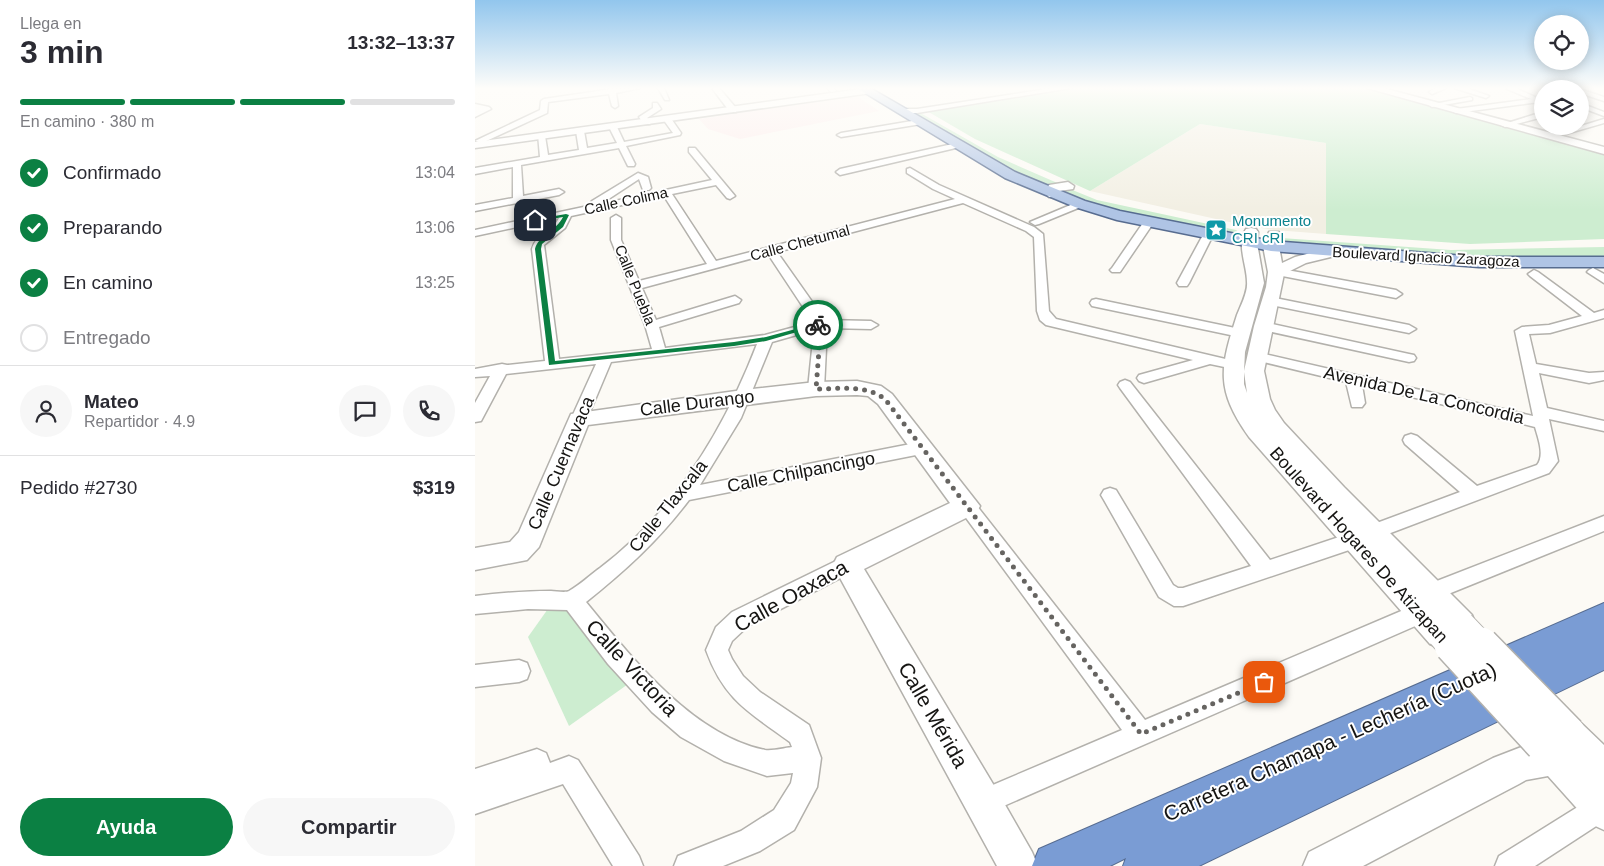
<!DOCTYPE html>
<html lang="es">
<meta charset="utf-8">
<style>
body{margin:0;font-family:Arial,sans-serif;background:#f7f7f7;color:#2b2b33;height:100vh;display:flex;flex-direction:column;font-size:19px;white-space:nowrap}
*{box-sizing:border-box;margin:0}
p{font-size:16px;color:#7c7c81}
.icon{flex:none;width:28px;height:28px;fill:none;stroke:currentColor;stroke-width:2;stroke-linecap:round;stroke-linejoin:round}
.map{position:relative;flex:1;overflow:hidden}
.sheet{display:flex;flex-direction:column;background:#fff;width:475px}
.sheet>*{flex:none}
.buttons{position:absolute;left:1059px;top:15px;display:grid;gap:10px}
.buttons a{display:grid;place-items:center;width:55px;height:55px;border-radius:50%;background:#fff;box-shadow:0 2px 12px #0003;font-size:25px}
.pin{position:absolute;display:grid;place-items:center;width:42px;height:42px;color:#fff;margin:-21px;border-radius:10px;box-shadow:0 2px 8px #0006}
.courier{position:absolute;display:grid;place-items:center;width:50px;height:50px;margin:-25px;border:4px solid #0b8043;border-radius:50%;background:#fff;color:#222;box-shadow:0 1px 6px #0007}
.summary em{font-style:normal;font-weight:600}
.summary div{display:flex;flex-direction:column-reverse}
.summary{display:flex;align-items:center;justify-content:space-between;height:85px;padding:0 20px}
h1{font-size:32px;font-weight:600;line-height:38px}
.bar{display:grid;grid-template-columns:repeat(4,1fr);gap:8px 5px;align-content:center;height:60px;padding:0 20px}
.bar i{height:6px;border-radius:4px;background:#e1e1e2}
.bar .active{background:#0b8043}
.bar p{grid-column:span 4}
.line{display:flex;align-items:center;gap:12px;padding:0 20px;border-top:1px solid #e1e1e2}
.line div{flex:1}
.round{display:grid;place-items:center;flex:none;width:52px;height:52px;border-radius:26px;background:#f7f7f7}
ol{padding:0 20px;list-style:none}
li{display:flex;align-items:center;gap:15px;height:55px}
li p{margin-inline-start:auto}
li .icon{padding:5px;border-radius:50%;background:#0b8043;color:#fff;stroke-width:4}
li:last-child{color:#7c7c81}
li i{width:28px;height:28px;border:2px solid #e1e1e2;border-radius:50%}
.button{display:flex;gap:10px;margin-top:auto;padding:10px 20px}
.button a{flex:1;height:58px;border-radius:30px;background:#0b8043;color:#fff;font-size:20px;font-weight:600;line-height:58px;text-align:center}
.button a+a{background:#f7f7f7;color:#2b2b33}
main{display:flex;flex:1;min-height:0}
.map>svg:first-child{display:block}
.built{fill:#f2efe3}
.education{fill:#fcecec}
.green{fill:#cdedd0}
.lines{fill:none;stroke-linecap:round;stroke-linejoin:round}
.street-casing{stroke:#b3b1ac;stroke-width:3}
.secondary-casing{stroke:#b3b1ac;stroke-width:3}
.primary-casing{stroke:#576c90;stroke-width:3}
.highway-casing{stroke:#576c90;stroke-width:2}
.street{fill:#fff;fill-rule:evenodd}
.secondary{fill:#fff;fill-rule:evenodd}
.primary{fill:#afc4e5;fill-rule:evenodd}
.highway{fill:#7a9cd4;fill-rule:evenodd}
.secondary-bridge-far1-casing{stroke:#b3b1ac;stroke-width:30;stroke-linecap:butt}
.secondary-bridge-casing{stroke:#b3b1ac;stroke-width:38;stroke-linecap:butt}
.secondary-bridge-far1{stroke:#fff;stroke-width:28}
.secondary-bridge{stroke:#fff;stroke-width:35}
.route{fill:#0b8043}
.done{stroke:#666461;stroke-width:5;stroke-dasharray:0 9}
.labels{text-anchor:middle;stroke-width:4;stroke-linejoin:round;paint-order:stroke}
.far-street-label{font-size:15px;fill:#151412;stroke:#fff}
.far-culture-label{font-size:15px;fill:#0d838f;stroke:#fff;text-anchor:start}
.street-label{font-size:18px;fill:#151412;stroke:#fff}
.near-street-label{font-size:21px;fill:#151412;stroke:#fff}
</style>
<main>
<section class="sheet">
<div class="summary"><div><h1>3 min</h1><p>Llega en</p></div><em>13:32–13:37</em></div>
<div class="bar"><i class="active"></i><i class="active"></i><i class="active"></i><i></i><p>En camino · 380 m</p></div>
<ol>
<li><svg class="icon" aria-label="check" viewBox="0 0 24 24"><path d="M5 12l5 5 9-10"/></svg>Confirmado<p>13:04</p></li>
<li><svg class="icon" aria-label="check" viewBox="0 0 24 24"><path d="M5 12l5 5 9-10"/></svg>Preparando<p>13:06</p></li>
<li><svg class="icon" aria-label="check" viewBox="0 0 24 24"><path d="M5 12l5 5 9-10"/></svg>En camino<p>13:25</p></li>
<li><i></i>Entregado</li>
</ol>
<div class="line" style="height:90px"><a class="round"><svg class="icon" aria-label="person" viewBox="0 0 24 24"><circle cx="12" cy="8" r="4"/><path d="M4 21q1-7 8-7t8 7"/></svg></a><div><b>Mateo</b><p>Repartidor · 4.9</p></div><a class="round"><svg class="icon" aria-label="chat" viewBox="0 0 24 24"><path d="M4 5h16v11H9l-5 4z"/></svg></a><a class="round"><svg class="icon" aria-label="phone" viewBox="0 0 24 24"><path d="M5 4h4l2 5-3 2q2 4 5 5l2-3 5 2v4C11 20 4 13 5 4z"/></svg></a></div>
<div class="line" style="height:65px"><div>Pedido #2730</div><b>$319</b></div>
<div class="button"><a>Ayuda</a><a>Compartir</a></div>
</section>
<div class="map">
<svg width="1129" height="866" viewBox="0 0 1129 866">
<rect width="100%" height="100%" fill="#fcfaf5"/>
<path class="built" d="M725 124 851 143V234L799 230 768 225 615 191Z"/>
<path class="education" d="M380 95 404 111 265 139 233 129 224 119Z"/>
<g class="green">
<path d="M601 88H887L1129 154V239L995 244 851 234V143L725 124 615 191 500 139 452 111Z"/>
<path d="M442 111 523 157 587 185 575 187 544 177 431 112Z"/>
<path d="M579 189H595L622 200 761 230 767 235 764 237 616 205Z"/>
<path d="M806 238 976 250 1129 247V259L1018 261 805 242Z"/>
<path d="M95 604 156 682 94 726 53 637 75 606Z"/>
</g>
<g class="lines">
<g class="street-casing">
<g id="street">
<path d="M165 88 141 93 143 106 140 108 137 106 134 94 73 102 72 113 7 143 0 141 65 110 66 101 69 99 137 89Z"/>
<path d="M183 88H189L194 100H190Z"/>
<path d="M237 88H244L261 108V112H255Z"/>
<path d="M352 88H359L361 91 356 92Z"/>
<path d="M578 88H596L442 113H425L421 111 425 109H442Z"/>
<path d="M961 88H971L957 94 954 92Z"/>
<path d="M979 88H991L1014 96 1011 98Z"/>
<path d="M1030 88H1040L1067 100 1064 102 981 113 977 111 981 109 1056 99Z"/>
<path d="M1105 89 1129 97V101L1105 93Z"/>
<path d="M995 97 997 98V100L957 107 954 105Z"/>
<path d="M178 103H182L186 109 172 118 176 122 175 124H169L164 117 178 108Z"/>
<path d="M1105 103 1129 112V116L1105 107Z"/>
<path d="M1061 114 1065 116 1064 118 1030 127 1026 125Z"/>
<path d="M189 117H195L206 133 205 135 151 146 160 164 159 166H153L144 148 46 165 48 196 84 189 89 192 84 195 0 211V205L38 198V167L0 174V168L65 157 63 134 70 136 73 155 104 150 101 131 105 129 109 131 112 148 142 143 134 127 138 125 142 127 149 142 198 133 188 119Z"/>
<path d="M1129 119V123L1077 138 1073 136Z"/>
<path d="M443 120 447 122 446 124 366 137 362 135 366 133Z"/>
<path d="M482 143H485V147L365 175 361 172 365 169Z"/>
<path d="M214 148H220L260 196 255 199 252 198 241 185 197 194 241 261 480 199 458 189 432 173V169L435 168 464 185 559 227 568 234 574 311 581 319 759 361 764 362 766 365 764 368 759 369 735 364 669 383 664 381 662 378 664 375 718 360 571 325 565 320 562 311 559 237 551 231 488 203 302 252 350 320 396 321 403 325 396 329 352 328 349 389 346 392H336L333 389 339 330 297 342 266 418 225 485 446 442 452 444 454 448 452 452 446 454 214 500C183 541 150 571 111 602 156 657 217 735 290 750 298 751 309 748 317 747L315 742C274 712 249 700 231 650L241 627 257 612 365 559 372 557 379 559 382 565 379 571 273 626 257 641 253 650 257 659 268 676 285 692 334 725 346 758 342 787 319 830 285 851 248 866H199L203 856 266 831 299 810 316 783 318 773 292 776 249 761 206 737 177 712 133 664 92 610 53 609 0 614V596C25 593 50 591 76 591 81 591 90 593 94 591 105 585 115 575 125 568 199 512 249 430 282 344L136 362 112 419 110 423 104 424 98 423 96 419 121 364 31 374 6 421 0 422V403L15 376 0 377V369L27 364 32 365 70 361 57 249C60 235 78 231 84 218L0 236V230L118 205 115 203 117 201 163 173 173 177 176 188 174 190H168L164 179 126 204 237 180 214 152ZM189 196 232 264 164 281 146 240V218L141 215 136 218V240L170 325 177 349 84 359 69 245 90 228 96 216ZM293 254 338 322 290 335 190 348 184 327 264 303 266 300 260 296 181 320 167 288Z"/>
<path d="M605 201 610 204 608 206 564 224 560 225 555 222Z"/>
<path d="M674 219 679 222 645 272H637L635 270 637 268 670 220Z"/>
<path d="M733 232 738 235 714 283 712 286H704L702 283 728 235Z"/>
<path d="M801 268 921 290 927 294 921 298 797 274 795 272 797 270Z"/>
<path d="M1118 268 1129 274V283L1112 272 1114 270Z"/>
<path d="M1059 270 1063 272 1119 313 1129 310V318L1075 333 1054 334 1061 364 1114 373 1129 372V380L1114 383 1064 373 1072 408 1129 421V431L1074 419 1083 461 1074 473 905 537 898 540 891 537 888 532 891 527 985 492 930 444 928 440 930 436 936 434 942 436 1002 486 1062 465C1070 455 1063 438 1060 427L887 385 890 403 887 407H877L871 382 776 359 774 356 781 352 1058 416 1040 331 1047 327 1074 325 1107 316 1055 276 1053 274Z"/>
<path d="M795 297 934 325 941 329 934 333 791 304 789 301 791 298Z"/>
<path d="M621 299 765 329 772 333 765 337 617 306 615 303 617 300Z"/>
<path d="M788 322 934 354 939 355 941 358 939 361 934 362 783 329 781 326 783 323Z"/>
<path d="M650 380 655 382 795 560 879 532 886 534 889 540 886 546 708 606H699L684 597 629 500 626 495 629 490 635 488 641 490 698 585 703 588H708L776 566 645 388 643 385 645 382Z"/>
<path d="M492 499 498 501 670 720 938 606 946 603 954 606 957 613 954 620 508 815 499 811 495 802 499 793 647 730 486 511 483 506 486 501Z"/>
<path d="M1129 516V531L956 601 949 598 946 592 949 586Z"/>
<path d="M44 660 52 663 55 671 52 679 44 682 0 687V665Z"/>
<path d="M62 749 71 753 75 763 94 756 103 760 164 856 168 866H138L88 784 0 814V769Z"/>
<path d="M1126 794 1129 795V821L1060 866H1020L1024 856 1117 798Z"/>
</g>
</g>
<g class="secondary-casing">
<g id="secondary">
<path d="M393 88 398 91 396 93 0 148V142Z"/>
<path d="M892 88H908L1129 147V154Z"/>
<path d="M0 104 14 107 16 109 0 117Z"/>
<path d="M593 182 599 186 598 189 584 191 586 194 584 197H574L570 192 574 185Z"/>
<path d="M776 228 781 229 783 232 782 243 789 283 770 352 769 371 779 326 791 287 793 272 788 246 794 232H804L806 235 804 246 807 263 820 257 859 247 864 249 867 252 864 255 831 263 809 274 789 371 795 399 800 410 809 423 869 487 997 615 1001 625 997 635 986 639 980 636 977 644 966 648 955 644 774 437C740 389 745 368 762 315 766 305 773 292 772 282 772 265 761 244 771 229ZM769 372 772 393 769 384Z"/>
<path d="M382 381 406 386 417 394 505 506 501 513 389 569 521 789 557 852 563 866H522L358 565 362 557 475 503 403 404 393 396 382 395 341 396 113 425 64 547 52 560 0 570V548L35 542 44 532 96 414 268 390 341 382Z"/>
<path d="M1093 717 1105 722 1129 745V830L1116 824 1073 776 1051 780 1044 784 888 866H828L834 852 1018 758 1054 744 1058 735 1070 730 1077 732 1081 722Z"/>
</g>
</g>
<g class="primary-casing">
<path id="primary" d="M382 88H395L540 172 610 201 645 211 796 241 1004 257H1129V267H1004L796 251 642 220 600 207 530 178Z"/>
</g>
<g class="highway-casing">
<path id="highway" d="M1129 603V670L724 866H648L651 858 635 866H557L564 849Z"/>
</g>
<use href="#street" class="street"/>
<use href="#secondary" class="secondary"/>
<use href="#primary" class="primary"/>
<use href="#highway" class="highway"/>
<g class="secondary-bridge-far1-casing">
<g id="secondary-bridge-far1">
<path d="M986 625 1007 647"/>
<path d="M966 634 978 647"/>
</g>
</g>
<g class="secondary-bridge-casing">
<g id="secondary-bridge">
<path d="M977 645 1068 744"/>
<path d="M1006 645 1093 734"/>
</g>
</g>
<use href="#secondary-bridge-far1" class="secondary-bridge-far1"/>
<use href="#secondary-bridge" class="secondary-bridge"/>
</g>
<linearGradient id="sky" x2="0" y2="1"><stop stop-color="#92c6ed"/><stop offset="0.42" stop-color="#fefdfa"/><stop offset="1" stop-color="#fefdfa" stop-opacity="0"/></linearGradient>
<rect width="1129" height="210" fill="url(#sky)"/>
<path class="route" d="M91 214 94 215 88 227 67 244 66 249 80 361 259 342 291 337 343 323 346 325 291 341 259 346 74 365 60 249C63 236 82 230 88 217L60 222 57 220Z"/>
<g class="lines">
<path class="done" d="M343 325 346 324 341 389C365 389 390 384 410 399L666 734 789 682"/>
</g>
<defs>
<g id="sight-square" transform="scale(1.125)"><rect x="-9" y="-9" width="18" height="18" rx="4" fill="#0f9aa8" stroke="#fff"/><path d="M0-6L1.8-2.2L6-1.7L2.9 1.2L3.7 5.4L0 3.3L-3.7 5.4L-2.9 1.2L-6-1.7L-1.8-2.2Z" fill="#fff"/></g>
</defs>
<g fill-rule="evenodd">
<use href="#sight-square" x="741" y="230"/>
</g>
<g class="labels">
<g class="far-street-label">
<text transform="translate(151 201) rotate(-12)" y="5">Calle Colima</text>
<text transform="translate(325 243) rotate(-15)" y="5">Calle Chetumal</text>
<text transform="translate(951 257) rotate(3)" y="5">Boulevard Ignacio Zaragoza</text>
<text transform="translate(160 285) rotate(68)" y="5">Calle Puebla</text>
</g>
<g class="far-culture-label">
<text x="757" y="226">Monumento<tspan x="757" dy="17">CRI cRI</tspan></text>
</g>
<g class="street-label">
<text transform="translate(949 395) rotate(13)" y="6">Avenida De La Concordia</text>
<text transform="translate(222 403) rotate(-7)" y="6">Calle Durango</text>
<text transform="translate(86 463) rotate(-67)" y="6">Calle Cuernavaca</text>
<text transform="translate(326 472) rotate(-11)" y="6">Calle Chilpancingo</text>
<text transform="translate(193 506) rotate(-51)" y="6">Calle Tlaxcala</text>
<text transform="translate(884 545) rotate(48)" y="6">Boulevard Hogares De Atizapan</text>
</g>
<g class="near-street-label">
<text transform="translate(316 596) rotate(-29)" y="7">Calle Oaxaca</text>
<text transform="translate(157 668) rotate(47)" y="7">Calle Victoria</text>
<text transform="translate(458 715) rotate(60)" y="7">Calle Mérida</text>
<text transform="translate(855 742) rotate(-24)" y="7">Carretera Chamapa - Lechería (Cuota)</text>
</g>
</g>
</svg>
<div class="buttons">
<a><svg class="icon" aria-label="locate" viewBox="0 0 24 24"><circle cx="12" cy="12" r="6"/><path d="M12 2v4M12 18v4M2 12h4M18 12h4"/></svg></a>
<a><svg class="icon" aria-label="layers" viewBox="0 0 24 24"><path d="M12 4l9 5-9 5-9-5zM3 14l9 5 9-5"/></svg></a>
</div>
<div class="pin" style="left:789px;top:682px;background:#ea580c"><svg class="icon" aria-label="bag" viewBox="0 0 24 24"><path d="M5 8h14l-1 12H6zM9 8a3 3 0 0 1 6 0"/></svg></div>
<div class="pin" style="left:60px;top:220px;background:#1f2937"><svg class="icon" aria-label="home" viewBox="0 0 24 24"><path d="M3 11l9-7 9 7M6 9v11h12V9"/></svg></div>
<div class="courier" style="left:343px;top:325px"><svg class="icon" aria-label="bike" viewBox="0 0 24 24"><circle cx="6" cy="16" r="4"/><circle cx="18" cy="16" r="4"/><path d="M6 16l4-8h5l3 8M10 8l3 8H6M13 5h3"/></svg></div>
</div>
</main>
